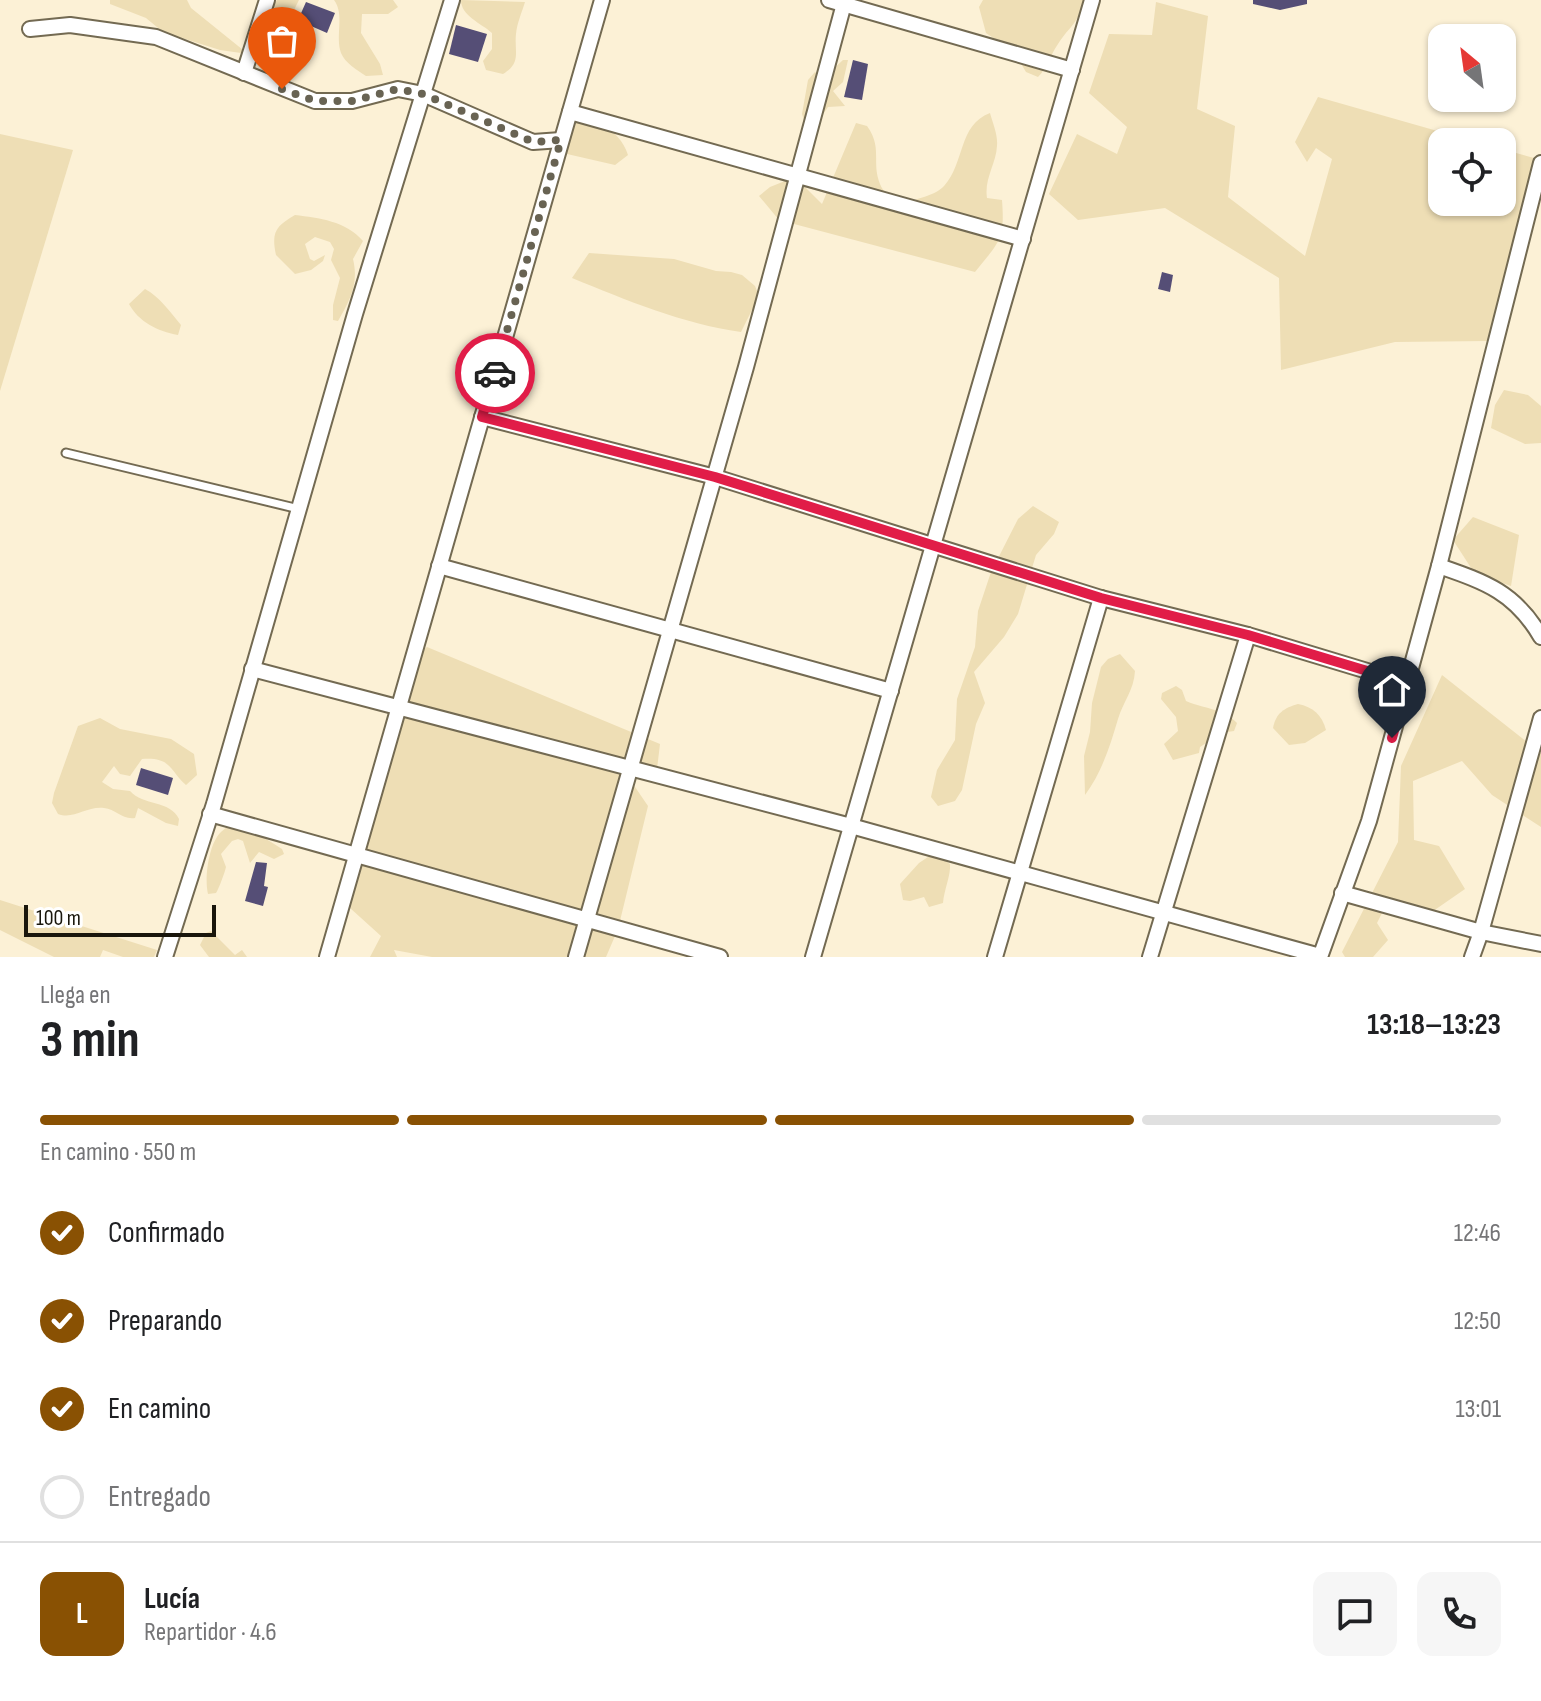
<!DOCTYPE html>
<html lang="es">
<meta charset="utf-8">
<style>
body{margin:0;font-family:"Sofia Sans Condensed",sans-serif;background:#f6f6f6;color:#202124;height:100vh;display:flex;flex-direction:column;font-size:30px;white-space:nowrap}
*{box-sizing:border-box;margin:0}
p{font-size:26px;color:#757577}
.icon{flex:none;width:44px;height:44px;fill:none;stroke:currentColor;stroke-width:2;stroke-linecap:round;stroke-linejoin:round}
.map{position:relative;height:957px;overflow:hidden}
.side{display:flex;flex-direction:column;background:#fff;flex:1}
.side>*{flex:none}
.needle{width:52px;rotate:331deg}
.buttons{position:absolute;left:1428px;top:24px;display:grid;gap:16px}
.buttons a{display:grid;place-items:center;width:88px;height:88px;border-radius:16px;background:#fff;box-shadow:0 2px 6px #0004;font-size:40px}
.scale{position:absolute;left:24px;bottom:20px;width:192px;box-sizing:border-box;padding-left:8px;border:4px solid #19160c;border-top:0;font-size:22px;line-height:28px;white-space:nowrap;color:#19160c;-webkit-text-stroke:6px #fff;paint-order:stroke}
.pin{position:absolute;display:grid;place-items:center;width:68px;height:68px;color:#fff;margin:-82px -34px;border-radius:50% 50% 50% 0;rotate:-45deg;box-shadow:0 0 8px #0007}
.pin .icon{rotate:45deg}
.courier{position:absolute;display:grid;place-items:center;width:80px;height:80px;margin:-40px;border:6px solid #e11d48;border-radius:50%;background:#fff;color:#222;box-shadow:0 2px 10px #0007}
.head em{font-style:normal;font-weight:700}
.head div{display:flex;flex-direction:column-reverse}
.head{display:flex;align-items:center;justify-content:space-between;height:136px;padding:0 40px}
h1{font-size:52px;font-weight:700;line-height:60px}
.bar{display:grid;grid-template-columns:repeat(4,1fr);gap:12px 8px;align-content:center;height:96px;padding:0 40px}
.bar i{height:10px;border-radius:6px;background:#e0e0e0}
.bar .selected{background:#895103}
.bar p{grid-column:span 4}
.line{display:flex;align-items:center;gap:20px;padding:0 40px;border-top:2px solid #e0e0e0}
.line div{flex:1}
.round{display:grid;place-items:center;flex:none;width:84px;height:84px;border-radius:16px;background:#f6f6f6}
ol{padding:0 40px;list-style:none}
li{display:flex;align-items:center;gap:24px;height:88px}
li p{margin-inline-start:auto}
li .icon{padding:8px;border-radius:50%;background:#895103;color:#fff;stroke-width:4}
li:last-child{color:#757577}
li i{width:44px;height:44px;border:4px solid #e0e0e0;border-radius:50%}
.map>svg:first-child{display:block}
.green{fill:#eedeb5}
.building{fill:#554e76}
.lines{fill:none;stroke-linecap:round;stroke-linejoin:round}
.lane-casing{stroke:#736a52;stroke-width:11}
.street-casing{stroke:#736a52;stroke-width:18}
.lane{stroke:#fff;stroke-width:7}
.street{stroke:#fff;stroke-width:14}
.done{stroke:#686353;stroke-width:8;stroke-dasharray:0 14.4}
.route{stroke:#e11d48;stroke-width:10}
</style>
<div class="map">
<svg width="1541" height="957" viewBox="0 0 1541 957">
<rect width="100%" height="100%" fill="#fcf1d6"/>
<g class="green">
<path d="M110 0H187L191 8 248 54 220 50 163 32 146 18 110 4Z"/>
<path d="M277 0H299L289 20 294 31 310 47 301 57 280 40 271 7Z"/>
<path d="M334 0H393L398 7 388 14H362L361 33 380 64 383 75 366 76C357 70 345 63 341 53 335 35 345 15 334 0Z"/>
<path d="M461 0 525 2C522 12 517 23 516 34 514 51 522 63 503 74L486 70 483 61 492 49V33C481 23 461 16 461 0Z"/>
<path d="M983 0H1084C1077 26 1071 24 1058 44 1050 55 1048 67 1038 77L1026 72 1014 52 986 33 979 7Z"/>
<path d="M1156 2 1208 16 1197 109 1235 126 1228 197 1305 256 1332 159 1316 148 1307 162 1295 142 1318 97 1476 142H1442V202H1502V149L1541 160V169L1488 341 1395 342 1281 370 1279 278 1165 208 1078 220 1049 194 1077 134 1117 154 1127 127 1089 93 1109 34 1152 35Z"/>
<path d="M843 60H848L843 82 833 91 845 106 828 107 815 126 804 120 802 114 808 80 815 72 818 75 829 73Z"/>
<path d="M990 113C993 124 998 135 997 146 996 164 984 179 987 198L1002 200C1005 240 1000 241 975 272L779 220 759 196 770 187 795 177 822 204 856 123 867 126C883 148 871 162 880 184 883 192 891 198 896 205 910 200 934 197 944 186 965 163 958 125 990 113Z"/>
<path d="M564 114C591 120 619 126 628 155L615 165 554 151Z"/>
<path d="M0 134 73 150 0 391Z"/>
<path d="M295 215C319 218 346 221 363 241L353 259C359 284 350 300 338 321L333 320V305L340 278 331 260 334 249 330 242 315 237 305 244 310 259 314 261 325 255 323 261 311 270 295 274 276 255C271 232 276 226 295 215Z"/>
<path d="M589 253 674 259 716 271 731 272 742 275 755 286 759 296 741 332C683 324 626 300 572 278Z"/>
<path d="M145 289C160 297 170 312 181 325L178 335C157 331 139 322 129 304Z"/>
<path d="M1504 390 1528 395 1541 406V443L1525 444 1491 428 1495 405Z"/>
<path d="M1033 506 1059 522 1054 534 1036 555 1018 614 1004 637 974 672 985 703 976 724 962 790 955 801 938 806 931 797 937 770 955 740 957 699 975 647 978 611 991 572 1018 519Z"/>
<path d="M1473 517 1519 535 1511 586 1475 574 1453 540Z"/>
<path d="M427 647 660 744 657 769 638 772 633 784 648 806 618 929 606 957H432L394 950 397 957H370L381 936 350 908 404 663Z"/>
<path d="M1120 654 1135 671C1134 690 1123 702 1118 719 1110 746 1102 772 1085 795L1084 756 1090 732 1092 703 1101 667 1108 659Z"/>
<path d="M1442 675 1541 753V827L1492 795 1462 761 1413 781 1414 840 1439 846 1465 889 1426 916 1386 905 1377 923 1388 940 1373 957H1345L1342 952 1398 842 1401 766Z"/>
<path d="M1176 686 1182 690 1186 701C1205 709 1222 708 1237 723L1234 731 1221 733 1200 747 1199 753 1173 760 1164 744 1178 731 1176 717 1161 699 1162 693Z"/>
<path d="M1298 704C1313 707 1322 715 1326 730L1305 743 1289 745 1273 728C1276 713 1284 708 1298 704Z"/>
<path d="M100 718 120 729 171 739 194 754 197 775 186 785C169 770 172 757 142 759L130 776 120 774 114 766 102 782 113 789 130 791C143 806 170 800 179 819L178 826 166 823 138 808 135 818C122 820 116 809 104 808 86 806 74 820 58 814L52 803 54 793 78 726Z"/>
<path d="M238 821 282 849 284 854 274 859 259 852 250 863 243 841 238 839 232 841 221 854 226 867C225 872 219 888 216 893L208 894C204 878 209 843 221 832 226 827 233 824 238 821Z"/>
<path d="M928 857H940L950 864C951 875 944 890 943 903L929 907 924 897 910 901 903 900 900 884 919 863Z"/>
<path d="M0 900 157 950 154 957H123L103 950 100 957H54L0 930Z"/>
<path d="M211 931 235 955 242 950 247 957H209L200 945 206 933Z"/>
</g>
<g class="building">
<path d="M1253 0H1307V4L1280 10 1253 4Z"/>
<path d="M306 2 335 13 327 33 311 26V24L298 20Z"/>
<path d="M456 25 487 34 478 62 449 54Z"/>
<path d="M853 60 868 64 862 100 844 97Z"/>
<path d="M1162 272 1173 275 1170 292 1158 289Z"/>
<path d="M141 768 173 778 168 795 136 785Z"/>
<path d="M256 862 267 863 264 886 268 887 263 906 245 901Z"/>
</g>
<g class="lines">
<g class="lane-casing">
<path id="lane" d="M66 453 299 509"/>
</g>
<g class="street-casing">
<g id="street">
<path d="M829 0 1072 70"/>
<path d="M30 29 70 25 156 37 315 101H352L398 89 423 94 533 142 561 140"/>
<path d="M244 73 267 0"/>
<path d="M570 112 1023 239"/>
<path d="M482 417 715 477 1101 598 1248 635 1407 683"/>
<path d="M439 566 891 691"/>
<path d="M1439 566C1485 582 1515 592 1541 637"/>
<path d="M252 669 851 826 1320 956"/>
<path d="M210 814 720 957"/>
<path d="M1342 893 1481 932 1541 944"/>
<path d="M165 957 214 804 355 314 452 0"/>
<path d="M327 957 602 0"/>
<path d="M576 957 746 367 845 0"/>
<path d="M813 957 1092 0"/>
<path d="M995 957 1101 598"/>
<path d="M1150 957 1248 635"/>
<path d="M1320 957 1369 821 1439 566 1541 163"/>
<path d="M1472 957 1481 932 1541 718"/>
</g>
</g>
<use href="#lane" class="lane"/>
<use href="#street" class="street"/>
</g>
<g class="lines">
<path class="done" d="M282 89 315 101H352L398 89 423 94 533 142 561 140 495 373"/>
<path class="route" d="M495 373 482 417 715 477 1101 598 1248 635 1407 683 1392 738"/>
</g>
</svg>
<div class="buttons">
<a><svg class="needle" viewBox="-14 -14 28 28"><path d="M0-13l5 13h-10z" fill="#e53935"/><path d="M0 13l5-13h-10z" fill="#757577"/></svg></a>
<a><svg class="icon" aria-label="locate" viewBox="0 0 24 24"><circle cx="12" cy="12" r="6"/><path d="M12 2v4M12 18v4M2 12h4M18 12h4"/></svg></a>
</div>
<div class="scale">100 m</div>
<div class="pin" style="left:282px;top:89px;background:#ea580c"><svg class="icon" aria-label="bag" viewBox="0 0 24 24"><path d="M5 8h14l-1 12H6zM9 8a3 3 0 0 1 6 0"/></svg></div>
<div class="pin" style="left:1392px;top:738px;background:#1f2937"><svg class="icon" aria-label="home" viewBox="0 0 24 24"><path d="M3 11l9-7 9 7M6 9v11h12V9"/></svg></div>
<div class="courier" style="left:495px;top:373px"><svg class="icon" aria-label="car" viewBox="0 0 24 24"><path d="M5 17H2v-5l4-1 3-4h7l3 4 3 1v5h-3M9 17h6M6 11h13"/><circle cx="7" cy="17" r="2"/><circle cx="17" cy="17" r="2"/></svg></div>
</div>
<section class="side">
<div class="head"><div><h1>3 min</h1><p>Llega en</p></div><em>13:18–13:23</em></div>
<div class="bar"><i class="selected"></i><i class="selected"></i><i class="selected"></i><i></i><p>En camino · 550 m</p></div>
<ol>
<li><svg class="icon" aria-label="check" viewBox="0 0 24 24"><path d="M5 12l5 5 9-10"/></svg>Confirmado<p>12:46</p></li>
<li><svg class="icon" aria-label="check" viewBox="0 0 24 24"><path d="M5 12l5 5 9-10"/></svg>Preparando<p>12:50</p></li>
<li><svg class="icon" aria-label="check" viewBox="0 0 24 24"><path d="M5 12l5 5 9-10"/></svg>En camino<p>13:01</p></li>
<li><i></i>Entregado</li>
</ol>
<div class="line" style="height:144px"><b class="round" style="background:#895103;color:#fff">L</b><div><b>Lucía</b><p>Repartidor · 4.6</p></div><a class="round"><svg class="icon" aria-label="chat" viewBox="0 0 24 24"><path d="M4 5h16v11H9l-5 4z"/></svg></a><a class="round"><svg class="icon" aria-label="phone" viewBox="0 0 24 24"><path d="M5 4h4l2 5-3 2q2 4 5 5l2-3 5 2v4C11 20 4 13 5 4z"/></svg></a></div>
</section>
